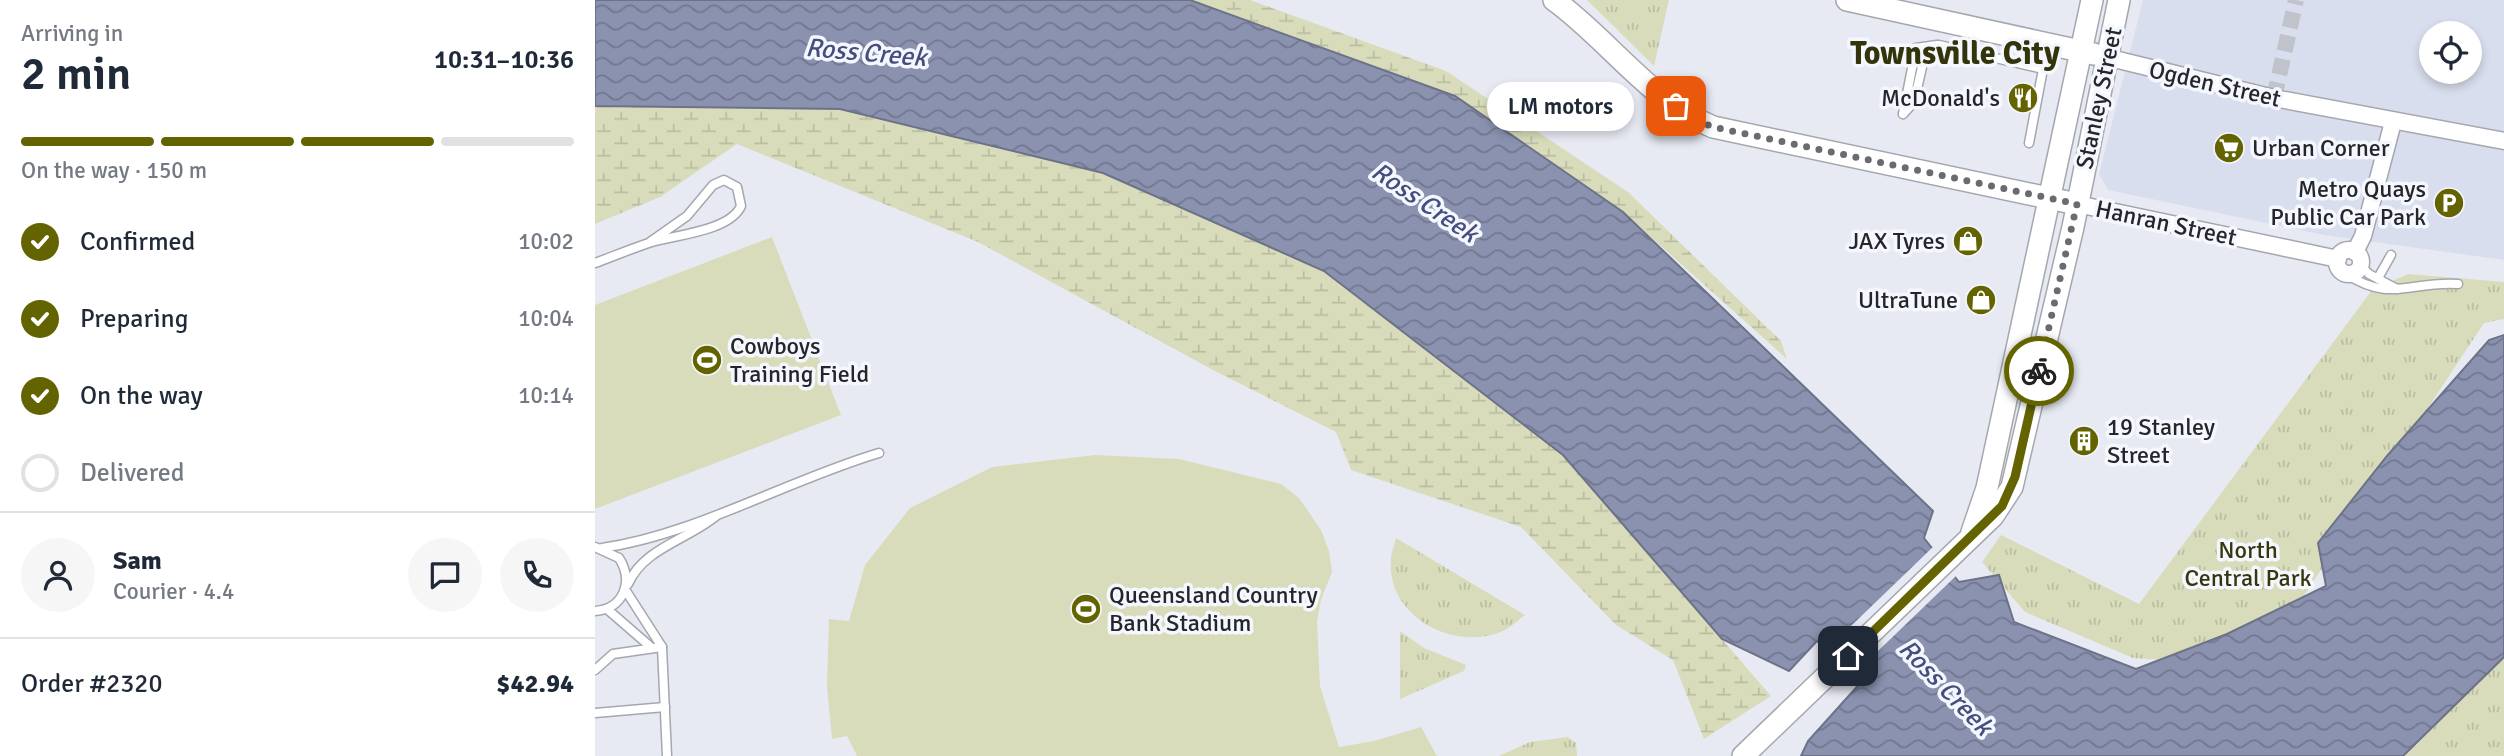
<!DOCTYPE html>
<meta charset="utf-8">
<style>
body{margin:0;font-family:Signika,sans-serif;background:#f6f6f7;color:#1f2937;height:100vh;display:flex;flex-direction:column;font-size:26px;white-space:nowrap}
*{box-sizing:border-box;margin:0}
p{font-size:23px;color:#747a83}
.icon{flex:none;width:38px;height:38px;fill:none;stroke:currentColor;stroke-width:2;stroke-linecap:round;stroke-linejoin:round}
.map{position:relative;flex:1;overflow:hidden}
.panel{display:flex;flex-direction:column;background:#fff;width:595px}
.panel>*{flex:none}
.controls{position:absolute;left:1824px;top:21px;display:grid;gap:14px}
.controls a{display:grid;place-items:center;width:63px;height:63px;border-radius:50%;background:#fff;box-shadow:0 4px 10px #0003;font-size:35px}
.pin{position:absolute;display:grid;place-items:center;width:60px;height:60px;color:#fff;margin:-30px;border-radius:14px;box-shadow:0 4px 10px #0006}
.courier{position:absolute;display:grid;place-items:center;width:70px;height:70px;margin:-35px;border:5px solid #636400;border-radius:50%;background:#fff;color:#222;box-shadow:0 2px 9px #0007}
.bubble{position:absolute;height:49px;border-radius:24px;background:#fff;box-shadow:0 4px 10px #0003;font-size:23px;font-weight:600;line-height:49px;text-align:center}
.head em{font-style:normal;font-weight:600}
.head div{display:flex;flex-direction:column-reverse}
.head{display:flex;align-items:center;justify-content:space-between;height:119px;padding:0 21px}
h1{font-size:46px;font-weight:600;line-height:52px}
.bar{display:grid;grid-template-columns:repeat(4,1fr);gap:10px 7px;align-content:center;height:84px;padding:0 21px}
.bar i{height:9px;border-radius:5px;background:#e0e1e3}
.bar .active{background:#636400}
.bar p{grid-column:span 4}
.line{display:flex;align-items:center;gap:18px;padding:0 21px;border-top:2px solid #e0e1e3}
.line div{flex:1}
.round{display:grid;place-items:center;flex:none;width:74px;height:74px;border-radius:37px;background:#f6f6f7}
ol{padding:0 21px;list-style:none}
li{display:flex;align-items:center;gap:21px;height:77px}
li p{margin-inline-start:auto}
li .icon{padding:7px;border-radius:50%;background:#636400;color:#fff;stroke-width:4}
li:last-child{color:#747a83}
li i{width:38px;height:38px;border:4px solid #e0e1e3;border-radius:50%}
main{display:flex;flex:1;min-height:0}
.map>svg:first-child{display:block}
.built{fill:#d9deee;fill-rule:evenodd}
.grass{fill:url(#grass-tufts)}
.wetland{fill:url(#wetland-marsh)}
.pitch{fill:#d9dcba}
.water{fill:url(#water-waves);stroke:#6c7288;stroke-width:2}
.pier{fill:#e8eaf3}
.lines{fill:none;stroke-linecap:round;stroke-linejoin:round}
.street-tunnel{stroke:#c1c3cb;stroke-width:16;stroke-dasharray:16 8;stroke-linecap:butt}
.lane-casing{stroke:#a5a7af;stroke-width:11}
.street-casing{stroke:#a5a7af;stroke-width:19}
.secondary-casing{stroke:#a5a7af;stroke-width:24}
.lane{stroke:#fff;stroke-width:8}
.street{stroke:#fff;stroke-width:16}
.secondary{stroke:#fff;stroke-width:21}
.done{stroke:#696b70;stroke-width:7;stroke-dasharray:0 12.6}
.route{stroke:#636400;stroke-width:9}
.labels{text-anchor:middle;stroke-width:7;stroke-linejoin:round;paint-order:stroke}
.street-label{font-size:24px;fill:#252629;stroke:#f5f7ff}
.poi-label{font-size:24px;fill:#252629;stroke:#f5f7ff;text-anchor:end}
.park-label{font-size:24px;fill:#36360c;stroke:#f5f7ff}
.water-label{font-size:26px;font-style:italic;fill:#454e7c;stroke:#f5f7ff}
.district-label{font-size:32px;font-weight:bold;fill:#33340a;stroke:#f5f7ff}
</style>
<main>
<section class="panel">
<div class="head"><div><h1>2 min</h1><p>Arriving in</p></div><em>10:31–10:36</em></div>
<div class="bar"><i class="active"></i><i class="active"></i><i class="active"></i><i></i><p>On the way · 150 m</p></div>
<ol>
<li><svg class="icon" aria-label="check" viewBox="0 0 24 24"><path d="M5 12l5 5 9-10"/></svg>Confirmed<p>10:02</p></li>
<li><svg class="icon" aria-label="check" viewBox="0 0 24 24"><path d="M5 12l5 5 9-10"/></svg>Preparing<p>10:04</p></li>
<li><svg class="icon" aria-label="check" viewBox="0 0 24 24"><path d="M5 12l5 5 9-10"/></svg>On the way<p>10:14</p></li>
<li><i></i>Delivered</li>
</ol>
<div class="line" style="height:126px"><a class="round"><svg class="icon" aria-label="person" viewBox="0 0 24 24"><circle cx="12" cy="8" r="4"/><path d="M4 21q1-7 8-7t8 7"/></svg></a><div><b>Sam</b><p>Courier · 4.4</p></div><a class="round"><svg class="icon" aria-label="chat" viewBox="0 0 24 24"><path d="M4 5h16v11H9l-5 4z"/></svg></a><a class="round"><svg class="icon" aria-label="phone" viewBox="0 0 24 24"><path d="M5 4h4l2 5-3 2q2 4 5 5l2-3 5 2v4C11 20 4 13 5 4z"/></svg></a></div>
<div class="line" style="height:91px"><div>Order #2320</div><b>$42.94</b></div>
</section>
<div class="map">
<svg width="1909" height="756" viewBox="0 0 1909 756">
<defs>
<pattern id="grass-tufts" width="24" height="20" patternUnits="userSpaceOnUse" patternTransform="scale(1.75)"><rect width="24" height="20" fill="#d9dcba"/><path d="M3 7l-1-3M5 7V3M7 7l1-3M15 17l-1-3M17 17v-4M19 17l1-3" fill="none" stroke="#babda0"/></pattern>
<pattern id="wetland-marsh" width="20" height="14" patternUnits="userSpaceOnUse" patternTransform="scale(1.75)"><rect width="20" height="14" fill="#d9dcba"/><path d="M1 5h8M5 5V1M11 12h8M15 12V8" fill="none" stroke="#babda0"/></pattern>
<pattern id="water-waves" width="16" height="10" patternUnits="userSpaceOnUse" patternTransform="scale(1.75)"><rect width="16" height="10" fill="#8a92b0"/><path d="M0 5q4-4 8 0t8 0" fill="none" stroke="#71778f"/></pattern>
</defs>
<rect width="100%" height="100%" fill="#e8eaf3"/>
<path class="built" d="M1548 0H1909V260L1729 235 1513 190 1504 174ZM1836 33H1874V72H1836Z"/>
<g class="grass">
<path d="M992 0H1074L1059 66Z"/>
<path d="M1813 274 1909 282V319L1889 323 1693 620 1588 661 1538 658 1430 612 1387 562 1406 535 1544 604 1777 290Z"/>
<path d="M801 538 930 615C922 621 913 630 903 633 854 650 791 614 796 559 796 552 800 544 801 538Z"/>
<path d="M805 631 829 648 871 665 869 671 805 699Z"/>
<path d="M1909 657V756H1808L1821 745Z"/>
<path d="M973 737 981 743 982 756H904L935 742Z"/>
</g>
<g class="wetland">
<path d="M595 0H655L851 71 1033 192 1186 341 1192 359 1028 212 860 96Z"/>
<path d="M0 106 245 109 508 173 729 271 968 455 1176 696 1109 739 1078 660 1021 625 926 527 756 470 741 432 618 370 383 242 142 144 65 197 0 224Z"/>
</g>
<g class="pitch">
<path d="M177 237 246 415 0 509V305Z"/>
<path d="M500 455 584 459 686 484 704 498 726 530 734 551 737 572 726 600 722 621 725 686 744 747 779 741 826 727 842 756H262L252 736 237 739 232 686 234 619 254 621 270 565 315 508 397 467Z"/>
</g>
<path class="water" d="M0 0H595L860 96 1028 212 1338 511 1329 538 1364 582 1404 575 1419 622 1541 669 1632 634 1731 586 1723 543 1792 456 1894 340 1909 335V657L1808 756H1206L1213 741 1268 680 1222 641 1194 671 1127 639 968 455 729 271 508 173 245 109 0 106Z"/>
<path class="pier" d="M1339 546 1362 575 1257 676 1229 652Z"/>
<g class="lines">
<path class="street-tunnel" d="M1679 98 1701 0"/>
<g class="lane-casing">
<g id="lane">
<path d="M1308 114 1319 102 1330 54 1344 45 1448 69 1434 143"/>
<path d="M1308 114 1321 48 1342 45"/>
<path d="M0 263C19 256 38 248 57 242 80 235 135 231 146 206L142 187 129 180 118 185 92 216 55 242"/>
<path d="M1765 265 1774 274 1802 289"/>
<path d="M1751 274C1796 303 1814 281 1863 284"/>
<path d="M1783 278 1796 255"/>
<path d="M0 547 24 558C39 581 29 609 0 611"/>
<path d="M7 548C99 535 193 480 284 453"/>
<path d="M33 584C49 548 92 540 121 516"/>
<path d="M31 591 67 647 72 756"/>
<path d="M12 609 57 648"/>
<path d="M0 670 18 654 67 647"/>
<path d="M0 713 70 707"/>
</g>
</g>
<g class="street-casing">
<g id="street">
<path d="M1511 57 1679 98 1909 141"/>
<path d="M1482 204 1743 259"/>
<circle cx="1754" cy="262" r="12"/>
<path d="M1760 252 1768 236 1798 122"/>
</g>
</g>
<g class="secondary-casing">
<g id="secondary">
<path d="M959 0C1013 39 1055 101 1118 127L1482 204"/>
<path d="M1252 0 1499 54"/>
<path d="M1377 532 1392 488 1497 0"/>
<path d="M1148 756 1398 516 1417 487 1478 227 1524 0"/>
</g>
</g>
<use href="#lane" class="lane"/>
<use href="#street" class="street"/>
<use href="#secondary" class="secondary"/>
</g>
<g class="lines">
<path class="done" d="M1081 106 1098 119 1118 127 1482 204 1444 371"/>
<path class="route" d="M1253 656 1407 506 1420 477 1444 371"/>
</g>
<defs>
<g id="restaurant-disc" transform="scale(1.575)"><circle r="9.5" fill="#636400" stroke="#f5f7ff"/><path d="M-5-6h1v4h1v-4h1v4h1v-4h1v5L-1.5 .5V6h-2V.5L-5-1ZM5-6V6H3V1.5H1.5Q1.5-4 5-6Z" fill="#fff"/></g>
<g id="supermarket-disc" transform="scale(1.575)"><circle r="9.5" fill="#636400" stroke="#f5f7ff"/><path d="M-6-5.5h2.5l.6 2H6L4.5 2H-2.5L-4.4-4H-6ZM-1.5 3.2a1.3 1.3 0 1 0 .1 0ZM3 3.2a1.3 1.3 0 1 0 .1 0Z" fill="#fff"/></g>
<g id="parking-disc" transform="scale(1.575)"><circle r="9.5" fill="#636400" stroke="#f5f7ff"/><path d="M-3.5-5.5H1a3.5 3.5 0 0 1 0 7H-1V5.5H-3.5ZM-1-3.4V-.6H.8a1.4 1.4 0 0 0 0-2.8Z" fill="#fff"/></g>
<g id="shop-disc" transform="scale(1.575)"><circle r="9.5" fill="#636400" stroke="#f5f7ff"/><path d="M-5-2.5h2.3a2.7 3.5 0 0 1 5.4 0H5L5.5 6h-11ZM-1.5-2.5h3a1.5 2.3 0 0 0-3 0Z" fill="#fff"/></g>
<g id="stadium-disc" transform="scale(1.575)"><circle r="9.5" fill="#636400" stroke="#f5f7ff"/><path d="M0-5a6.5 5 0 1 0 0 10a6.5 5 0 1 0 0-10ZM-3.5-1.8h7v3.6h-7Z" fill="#fff"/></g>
<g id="building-disc" transform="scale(1.575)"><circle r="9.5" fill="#636400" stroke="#f5f7ff"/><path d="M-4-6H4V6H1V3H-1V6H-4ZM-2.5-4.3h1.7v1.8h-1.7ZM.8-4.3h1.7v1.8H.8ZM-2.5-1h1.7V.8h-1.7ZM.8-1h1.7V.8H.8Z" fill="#fff"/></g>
</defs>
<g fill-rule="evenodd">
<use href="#restaurant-disc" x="1428" y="98"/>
<use href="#supermarket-disc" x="1634" y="148"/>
<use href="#parking-disc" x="1854" y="203"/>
<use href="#shop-disc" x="1373" y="241"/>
<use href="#shop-disc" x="1386" y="300"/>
<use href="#stadium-disc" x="112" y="360"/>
<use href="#building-disc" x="1489" y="441"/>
<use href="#stadium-disc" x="491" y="609"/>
</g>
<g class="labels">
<g class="street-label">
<text transform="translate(1620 84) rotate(13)" y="8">Ogden Street</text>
<text transform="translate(1504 98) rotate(-78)" y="8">Stanley Street</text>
<text transform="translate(1571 223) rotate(12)" y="8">Hanran Street</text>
</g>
<g class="poi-label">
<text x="1405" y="106">McDonald's</text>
<text x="1657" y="156" text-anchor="start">Urban Corner</text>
<text x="1831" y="197">Metro Quays<tspan x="1831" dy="28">Public Car Park</tspan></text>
<text x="1350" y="249">JAX Tyres</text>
<text x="1363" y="308">UltraTune</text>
<text x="135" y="354" text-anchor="start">Cowboys<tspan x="135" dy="28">Training Field</tspan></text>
<text x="1512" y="435" text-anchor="start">19 Stanley<tspan x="1512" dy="28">Street</tspan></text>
<text x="514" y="603" text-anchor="start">Queensland Country<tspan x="514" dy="28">Bank Stadium</tspan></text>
</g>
<g class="park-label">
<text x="1653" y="558">North<tspan x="1653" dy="28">Central Park</tspan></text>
</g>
<g class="water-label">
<text transform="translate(271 52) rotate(5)" y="9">Ross Creek</text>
<text transform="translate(830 202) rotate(34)" y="9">Ross Creek</text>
<text transform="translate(1351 687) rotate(46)" y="9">Ross Creek</text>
</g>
<g class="district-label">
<text x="1360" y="64">Townsville City</text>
</g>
</g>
</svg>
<div class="controls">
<a><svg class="icon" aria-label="locate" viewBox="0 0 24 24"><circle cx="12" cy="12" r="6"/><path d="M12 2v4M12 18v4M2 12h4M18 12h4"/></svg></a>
</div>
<div class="pin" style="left:1081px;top:106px;background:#ea580c"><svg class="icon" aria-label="bag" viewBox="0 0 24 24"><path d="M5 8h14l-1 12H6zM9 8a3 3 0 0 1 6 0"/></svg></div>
<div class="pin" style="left:1253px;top:656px;background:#1f2937"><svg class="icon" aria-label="home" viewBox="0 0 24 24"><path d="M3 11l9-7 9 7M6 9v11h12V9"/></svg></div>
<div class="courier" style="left:1444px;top:371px"><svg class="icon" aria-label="bike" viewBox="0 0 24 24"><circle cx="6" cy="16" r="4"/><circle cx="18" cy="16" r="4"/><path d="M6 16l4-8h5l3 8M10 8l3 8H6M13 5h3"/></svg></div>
<div class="bubble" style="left:892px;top:82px;width:147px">LM motors</div>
</div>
</main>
